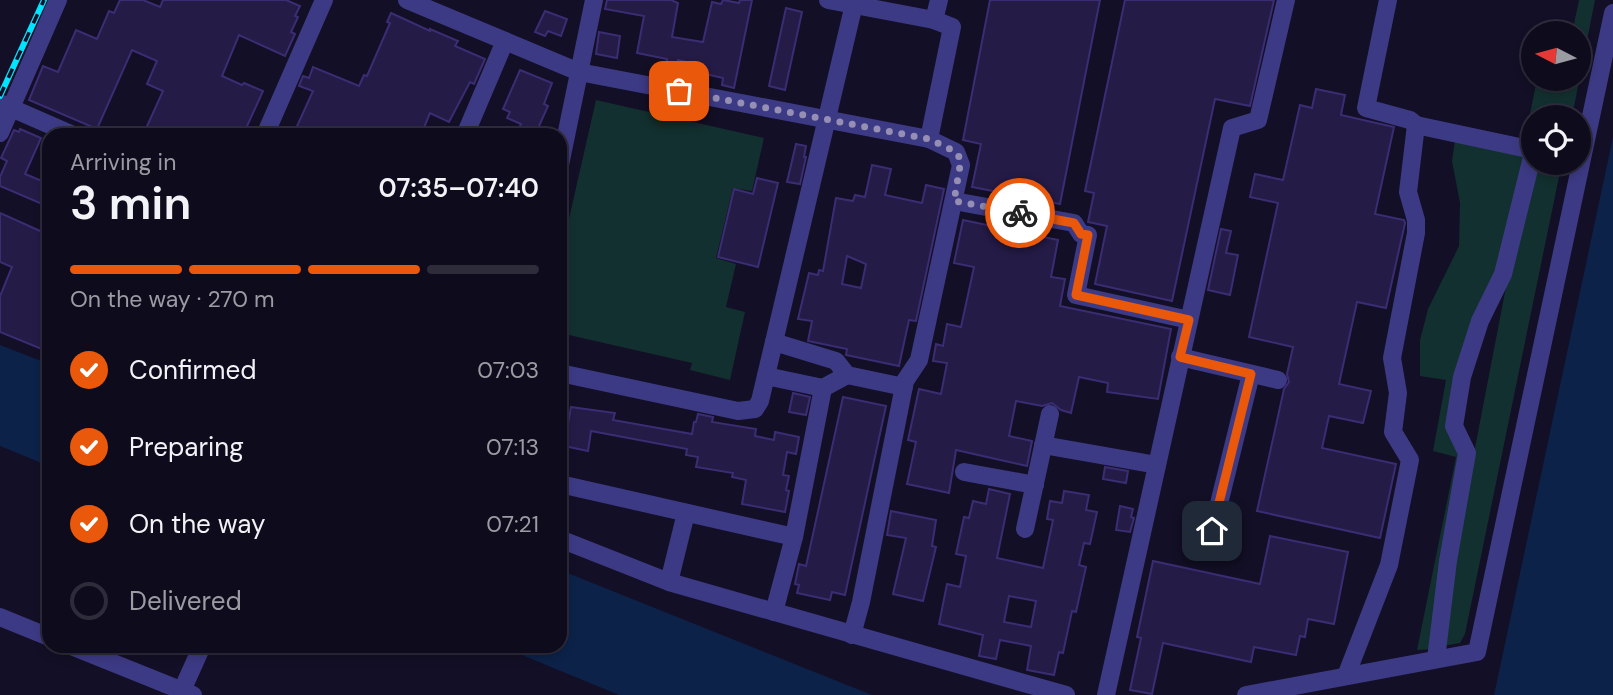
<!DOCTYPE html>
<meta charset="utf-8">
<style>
body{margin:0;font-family:"DM Sans",sans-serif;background:#171425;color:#f1f3f6;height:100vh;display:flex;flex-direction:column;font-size:26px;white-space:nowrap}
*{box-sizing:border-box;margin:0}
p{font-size:23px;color:#9b9ba3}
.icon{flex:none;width:38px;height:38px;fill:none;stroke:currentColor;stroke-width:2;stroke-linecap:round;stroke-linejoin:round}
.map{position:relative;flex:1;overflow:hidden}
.drawer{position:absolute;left:42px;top:128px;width:525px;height:525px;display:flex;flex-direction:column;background:#0e0b1c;border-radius:21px;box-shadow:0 4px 10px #0003,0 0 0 2px #2e2b3b}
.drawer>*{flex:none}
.needle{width:46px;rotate:276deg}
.tools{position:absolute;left:1521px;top:21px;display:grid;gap:14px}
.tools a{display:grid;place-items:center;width:70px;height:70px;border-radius:50%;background:#0e0b1c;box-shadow:0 4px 10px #0003,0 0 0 2px #2e2b3b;font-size:35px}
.pin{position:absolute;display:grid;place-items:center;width:60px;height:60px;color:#fff;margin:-30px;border-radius:14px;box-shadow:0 4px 10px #0006}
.courier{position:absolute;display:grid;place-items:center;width:70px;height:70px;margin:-35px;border:5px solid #ea580c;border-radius:50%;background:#fff;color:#222;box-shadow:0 2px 9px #0007}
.overview em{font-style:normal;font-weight:600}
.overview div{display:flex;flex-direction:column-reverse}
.overview{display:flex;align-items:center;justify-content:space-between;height:119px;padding:0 28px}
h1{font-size:46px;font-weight:600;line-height:52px}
.bar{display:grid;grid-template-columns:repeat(4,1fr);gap:10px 7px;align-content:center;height:84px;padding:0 28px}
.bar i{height:9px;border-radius:5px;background:#2e2b3b}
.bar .current{background:#ea580c}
.bar p{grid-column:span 4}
ol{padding:0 28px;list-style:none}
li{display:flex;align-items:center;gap:21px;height:77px}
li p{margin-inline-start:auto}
li .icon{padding:7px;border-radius:50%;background:#ea580c;color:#fff;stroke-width:4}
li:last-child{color:#9b9ba3}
li i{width:38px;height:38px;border:4px solid #2e2b3b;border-radius:50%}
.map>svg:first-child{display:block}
.green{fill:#12302f}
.water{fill:#0c2248}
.building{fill:#241b47;stroke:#3b2d73;stroke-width:2;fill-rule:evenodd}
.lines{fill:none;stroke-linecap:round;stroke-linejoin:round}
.minor{stroke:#3d3a85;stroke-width:18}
.rail-casing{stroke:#00e5ff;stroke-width:6}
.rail{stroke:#130f26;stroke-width:3.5;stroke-dasharray:10;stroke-linecap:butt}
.done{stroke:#948fb3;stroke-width:7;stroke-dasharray:0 12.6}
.route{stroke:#ea580c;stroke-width:9}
</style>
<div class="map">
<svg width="1613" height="695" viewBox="0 0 1613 695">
<rect width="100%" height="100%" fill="#130f26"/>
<g class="green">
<path d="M1579 0H1595L1572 117H1533V140L1525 139 1537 79H1578V33H1572Z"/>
<path d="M596 100 764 138 752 191 733 188 716 258 736 264 726 307 745 312 730 380 690 370 692 363 560 333V258Z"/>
<path d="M1455 140 1527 157 1499 269 1475 319 1433 649 1417 650 1456 457 1433 451 1446 380 1420 376V340L1428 309 1459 246 1460 203 1452 161Z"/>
<path d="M1535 163H1553L1561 167 1465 634 1460 643 1443 646 1453 562 1505 292Z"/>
</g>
<g class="water">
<path d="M1613 137V695H1494Z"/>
<path d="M0 345 49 364V466L0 446Z"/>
<path d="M560 570 872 695H619L500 646H560Z"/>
</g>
<g class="building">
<path d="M120 0H143L160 7 163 0H286L300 6 295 16 298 17 291 32 295 34 285 56 239 35 222 76 242 85 244 83 263 91 243 135H143L163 91 147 84 157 61 132 50 97 129 29 100 43 66 58 72 76 30 97 39 109 11 114 13Z"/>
<path d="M607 0H671L678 3 672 37 703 42 712 2 721 4 723 0 739 3 740 0H752L734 88 722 85 723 78 697 72 699 65 678 60 675 74 665 72 667 59 637 53 644 16 605 9Z"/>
<path d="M990 0H1100L1060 204 972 187 981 144 963 140Z"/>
<path d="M1125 0H1274L1250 106 1215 99 1172 301 1095 284 1107 226 1088 222 1094 193 1085 191Z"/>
<path d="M786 8 802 12 785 90 769 86Z"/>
<path d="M545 11 567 19 561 36 548 31 545 36 535 32Z"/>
<path d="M391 13 430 31V29L458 41 455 46 485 59 474 84 470 82 449 122 430 113 421 135H293L313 91 299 86 303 76 309 78 313 67 359 86 364 75 367 76 390 23 387 22Z"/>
<path d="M599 32 620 36 617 58 596 54Z"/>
<path d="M520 70 552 83 544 104 548 106 535 135H516L521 124 507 118 510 112 503 109Z"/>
<path d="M1316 89 1345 95 1341 115 1394 127 1375 214 1404 220 1405 223 1386 308 1357 302 1339 384 1371 391 1363 423 1329 416 1322 448 1396 464 1380 538 1257 511 1284 389 1289 382 1287 374 1293 347 1249 337 1278 203 1250 197 1255 174 1283 180 1300 105 1312 108Z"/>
<path d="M20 129 41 138 25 174 49 184V207L0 186V177L7 161 1 158 14 130 19 132Z"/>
<path d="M796 144 806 146 804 157H806L800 184 787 182Z"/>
<path d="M872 165 891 169 885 195 922 203 926 185 944 189 916 321 909 320 899 366 846 355 847 349 808 341 812 321 798 319 809 273 818 275 819 270 823 271 836 198 853 201 855 195 865 197ZM847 256 866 264 861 288 842 284Z"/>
<path d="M757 178 778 183 758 267 718 257 734 189 753 194Z"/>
<path d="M0 213 49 235V352L0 332V296L12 267 0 262Z"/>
<path d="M963 220 1058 240 1051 277 1065 279 1060 306 1171 329 1158 399 1107 392 1108 383 1079 377 1071 413 1061 410 1052 403 1042 406 1016 401 1009 436 1032 441 1027 466 956 450 949 493 907 484 916 442 908 440 919 389 941 394 947 363 933 361 936 344 943 346 947 324 961 327 974 267 954 263Z"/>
<path d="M1221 229 1231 231 1226 253 1238 255 1230 295 1208 290Z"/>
<path d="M793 393 810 397 806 415 789 412Z"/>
<path d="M843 397 886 406 845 595 832 592 830 600 797 593 799 585 795 584 799 564 806 566Z"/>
<path d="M571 407 615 413 613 420 692 434 694 422H696L698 414 713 417 712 422 756 429 755 436 774 440 775 432 799 437 796 454 787 452 783 475 789 476 786 490 789 491 785 512 742 504 746 480 732 477 733 473 696 467 698 457 686 455 687 449 591 431 588 451 564 446Z"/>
<path d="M1105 467 1128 471 1126 483 1103 479Z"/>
<path d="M989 489 1010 494 997 558 1043 568 1053 520 1047 519 1050 501 1062 503 1064 491 1089 495 1086 510 1097 512 1090 544 1084 543 1079 565 1086 567 1076 612 1072 611 1063 653 1059 652 1054 675 1027 670 1031 646 1000 640 996 659 979 656 983 635 939 624 947 584 960 587 966 556 956 554 964 517 969 518 973 501 986 504ZM1009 596 1036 601 1031 627 1004 622Z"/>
<path d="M1120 506 1133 509 1131 517 1134 518 1130 532 1116 530Z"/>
<path d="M891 511 936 520 932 546 936 547 923 601 893 594 906 538 887 535Z"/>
<path d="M1270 536 1348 552 1334 624 1308 619 1305 637 1300 636 1296 655 1254 647 1251 662 1163 643 1152 694 1130 690 1141 638 1137 637 1153 561 1260 584Z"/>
</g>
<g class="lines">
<g class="minor">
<path d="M407 0 579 72 929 139 956 152 961 165 919 360 905 381 861 602 852 635"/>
<path d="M828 0 934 20 952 27 929 139"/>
<path d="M934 20 939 0"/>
<path d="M2 104 73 135"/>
<path d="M1416 125 1533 150"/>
<path d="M0 133 58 0"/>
<path d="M265 135 324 0"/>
<path d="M465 135 505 41"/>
<path d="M560 165 594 0"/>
<path d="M954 201 1074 223 1081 234 1088 235 1076 295 1189 320"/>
<path d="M774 342 836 361 847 375 904 387"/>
<path d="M1180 357 1278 380"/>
<path d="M560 373 738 411 755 409 760 401 855 0"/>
<path d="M766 376 823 388 847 375"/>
<path d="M1043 445 1157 465"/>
<path d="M964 472 1035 485"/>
<path d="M560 484 794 537"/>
<path d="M1025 529 1050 414"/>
<path d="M1212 532 1251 374"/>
<path d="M560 539 669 582 1066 695"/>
<path d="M669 582 686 513"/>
<path d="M774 612 794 537 823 388"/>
<path d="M0 617 49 637"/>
<path d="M71 646 193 695"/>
<path d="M1436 659 1448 561 1467 453 1454 426 1462 377 1480 321 1503 274 1533 153"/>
<path d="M1346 676 1389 565 1410 460 1393 432 1398 393 1392 358 1416 233V220L1408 192 1416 125 1410 120 1366 108 1388 0"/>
<path d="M180 695 202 646"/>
<path d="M1106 695 1232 128 1258 120 1286 0"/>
<path d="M1246 695 1477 652 1613 13"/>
</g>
<g class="rail-casing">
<path id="rail" d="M0 96 44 0"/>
</g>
<use href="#rail" class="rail"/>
</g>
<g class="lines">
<path class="done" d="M679 91 929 139 956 152 961 160 954 201 1020 213"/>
<path class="route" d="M1020 213 1074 223 1081 234 1088 235 1076 295 1189 320 1180 357 1251 374 1212 531"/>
</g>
</svg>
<div class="tools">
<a><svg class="needle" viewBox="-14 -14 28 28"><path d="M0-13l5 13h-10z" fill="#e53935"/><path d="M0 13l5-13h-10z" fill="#9b9ba3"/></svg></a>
<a><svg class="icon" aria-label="locate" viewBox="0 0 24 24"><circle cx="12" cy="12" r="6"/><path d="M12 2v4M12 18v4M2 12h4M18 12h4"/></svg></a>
</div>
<div class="pin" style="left:679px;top:91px;background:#ea580c"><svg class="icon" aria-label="bag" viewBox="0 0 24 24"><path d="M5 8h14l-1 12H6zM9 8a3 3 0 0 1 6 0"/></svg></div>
<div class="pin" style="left:1212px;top:531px;background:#1f2937"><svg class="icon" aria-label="home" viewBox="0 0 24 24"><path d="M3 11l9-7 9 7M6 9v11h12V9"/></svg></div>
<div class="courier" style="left:1020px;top:213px"><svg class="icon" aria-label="bike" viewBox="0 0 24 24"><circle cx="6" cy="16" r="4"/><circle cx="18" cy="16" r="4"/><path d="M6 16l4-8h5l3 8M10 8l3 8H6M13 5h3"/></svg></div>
<section class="drawer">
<div class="overview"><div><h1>3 min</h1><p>Arriving in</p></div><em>07:35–07:40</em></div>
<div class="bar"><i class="current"></i><i class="current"></i><i class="current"></i><i></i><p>On the way · 270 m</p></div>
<ol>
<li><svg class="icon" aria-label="check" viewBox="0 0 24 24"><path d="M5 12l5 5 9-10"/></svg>Confirmed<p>07:03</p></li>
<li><svg class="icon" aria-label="check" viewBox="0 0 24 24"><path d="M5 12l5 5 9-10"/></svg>Preparing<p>07:13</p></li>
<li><svg class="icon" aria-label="check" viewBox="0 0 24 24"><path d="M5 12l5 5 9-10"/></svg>On the way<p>07:21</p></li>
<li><i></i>Delivered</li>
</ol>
</section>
</div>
